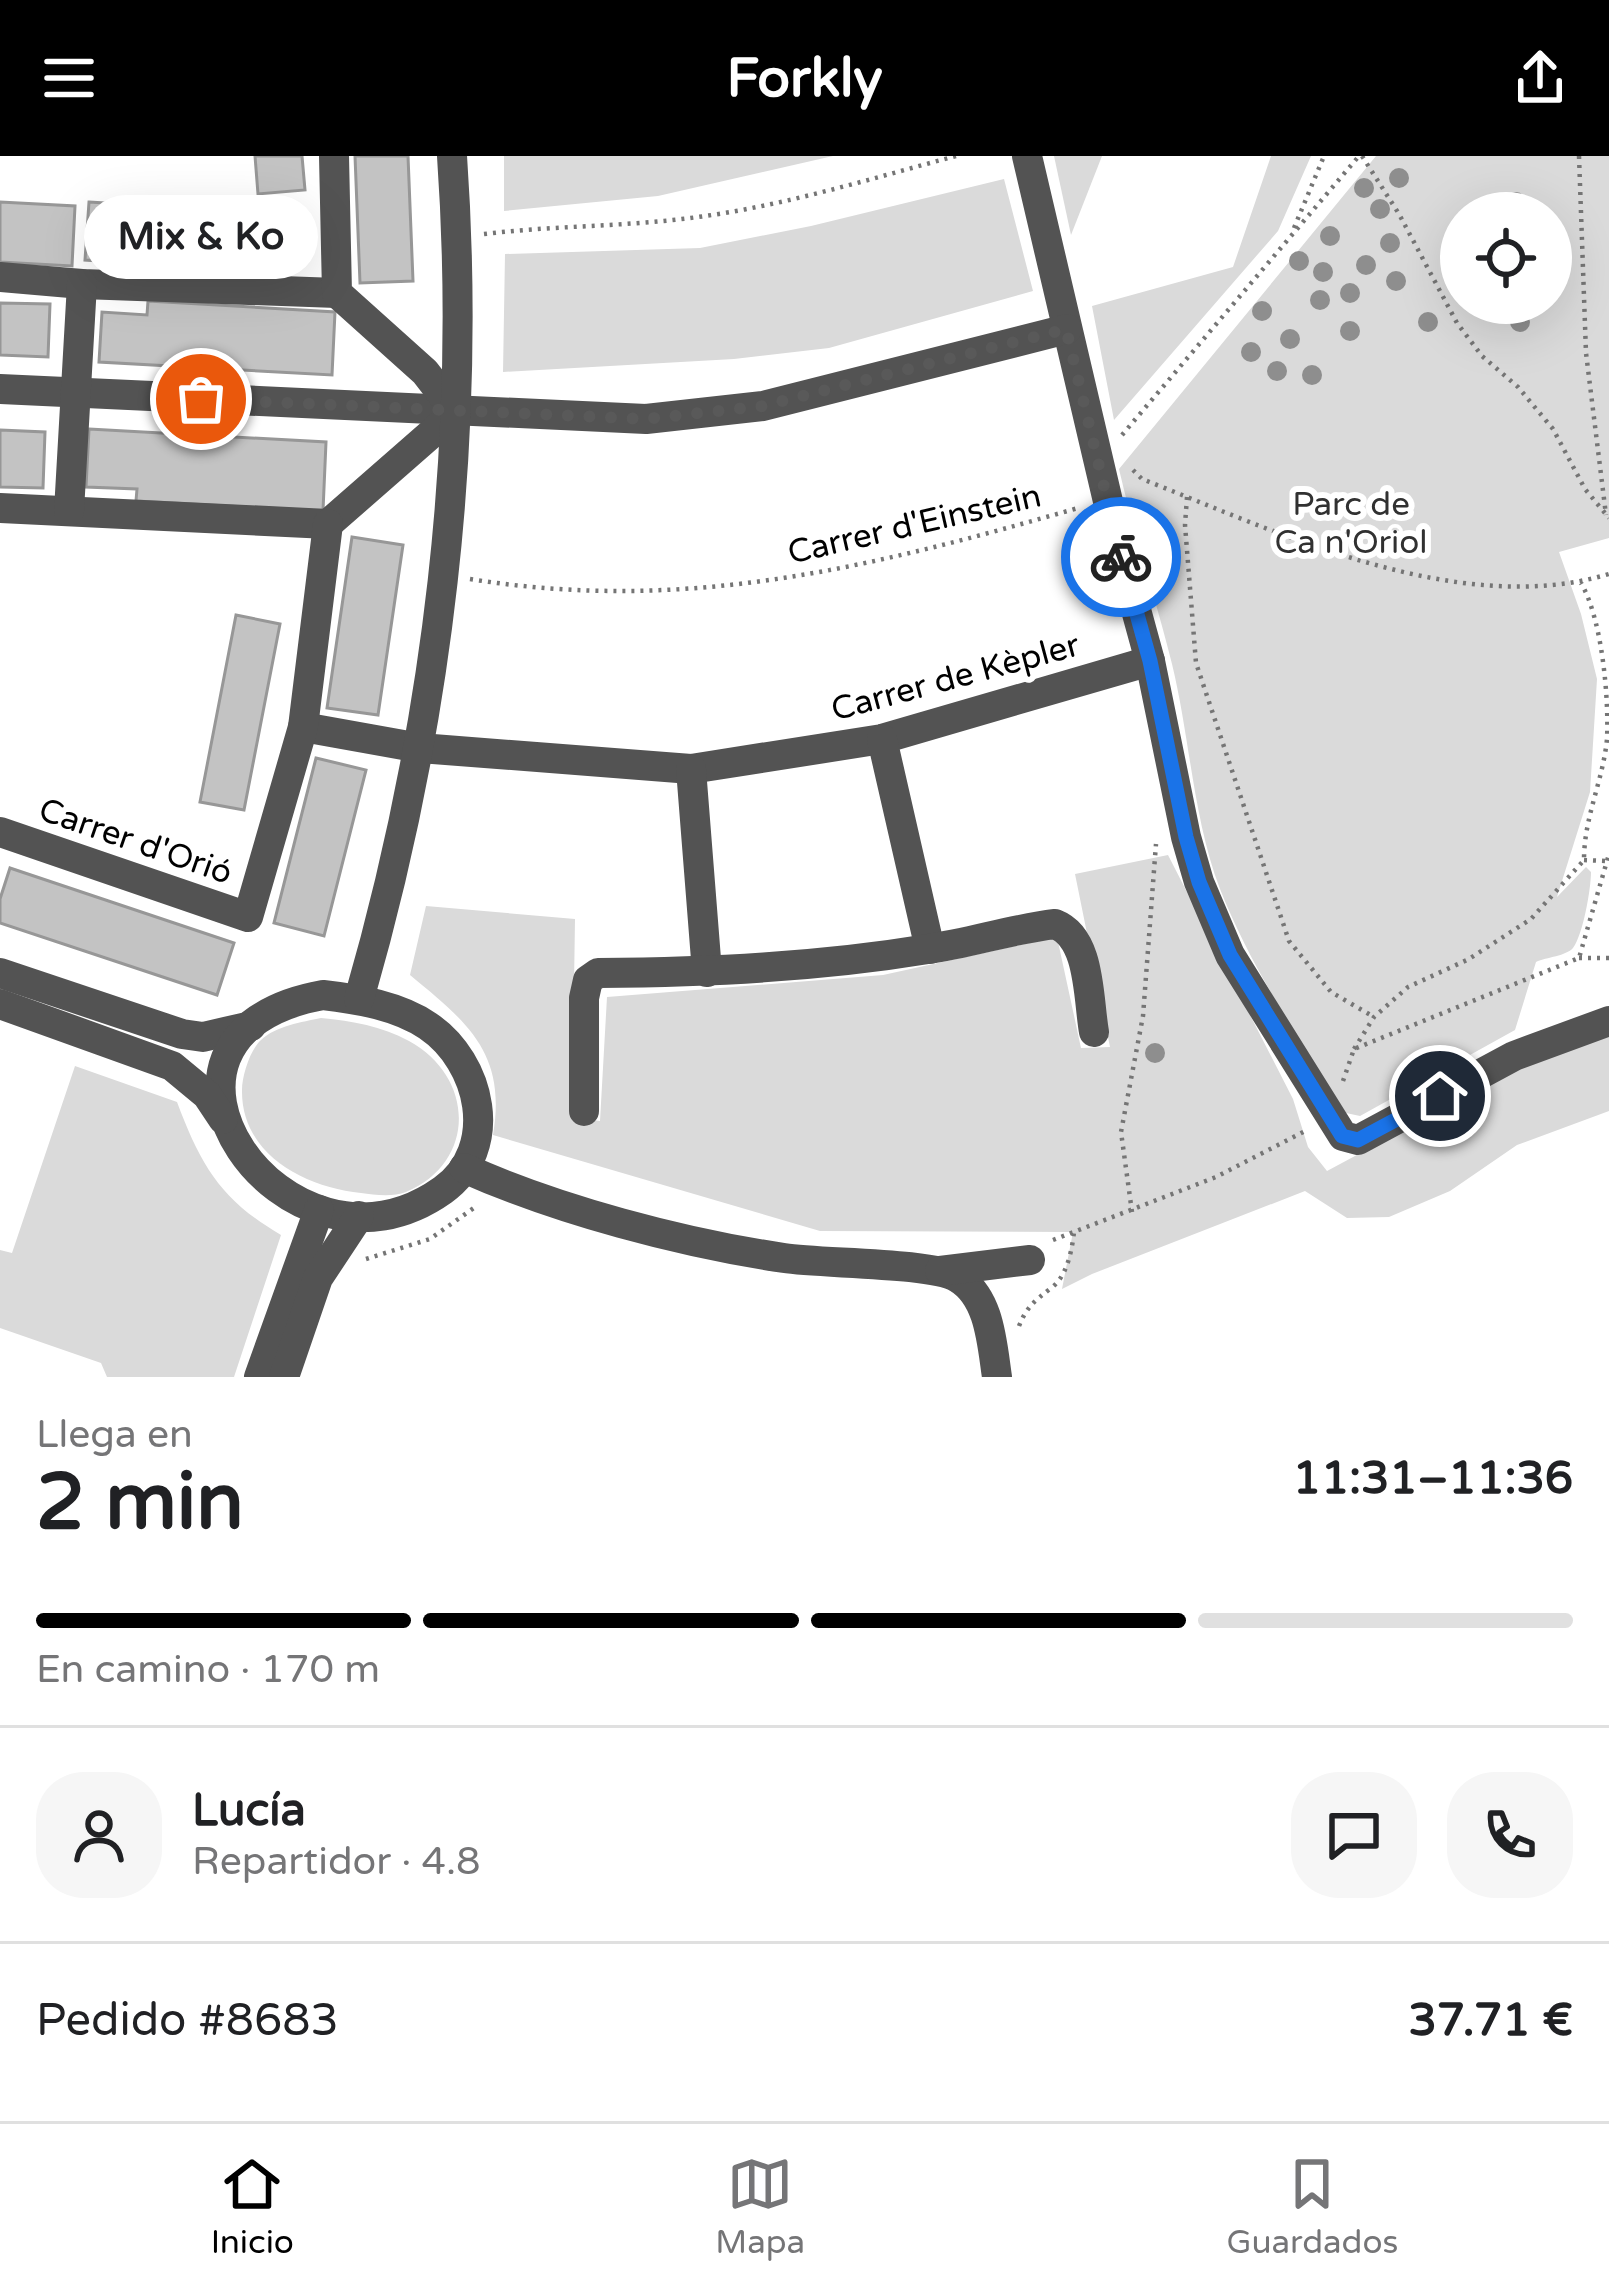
<!DOCTYPE html>
<html lang="es">
<meta charset="utf-8">
<style>
body{margin:0;font-family:"Varela Round",sans-serif;background:#f6f6f6;color:#202124;height:100vh;display:flex;flex-direction:column;font-size:45px;white-space:nowrap}
*{box-sizing:border-box;margin:0}
p{font-size:39px;color:#757577}
.icon{flex:none;width:66px;height:66px;fill:none;stroke:currentColor;stroke-width:2;stroke-linecap:round;stroke-linejoin:round}
.map{position:relative;height:1221px;overflow:hidden}
.details{display:flex;flex-direction:column;background:#fff;flex:1}
.details>*{flex:none}
.tools{position:absolute;left:1440px;top:36px;display:grid;gap:24px}
.tools a{display:grid;place-items:center;width:132px;height:132px;border-radius:50%;background:#fff;box-shadow:0 12px 48px #0002;font-size:60px}
.pin{position:absolute;display:grid;place-items:center;width:102px;height:102px;color:#fff;margin:-51px;border:6px solid #fff;border-radius:50%;box-shadow:0 3px 12px #0007}
.courier{position:absolute;display:grid;place-items:center;width:120px;height:120px;margin:-60px;border:9px solid #1a73e8;border-radius:50%;background:#fff;color:#222;box-shadow:0 3px 15px #0007}
.bubble{position:absolute;height:84px;border-radius:42px;background:#fff;box-shadow:0 12px 48px #0002;font-size:39px;font-weight:700;line-height:84px;text-align:center}
.overview em{font-style:normal;font-weight:700}
.overview div{display:flex;flex-direction:column-reverse}
.overview{display:flex;align-items:center;justify-content:space-between;height:204px;padding:0 36px}
h1{font-size:78px;font-weight:700;line-height:90px}
.bar{display:grid;grid-template-columns:repeat(4,1fr);gap:18px 12px;align-content:center;height:144px;padding:0 36px}
.bar i{height:15px;border-radius:9px;background:#e0e0e0}
.bar .current{background:#000}
.bar p{grid-column:span 4}
.line{display:flex;align-items:center;gap:30px;padding:0 36px;border-top:3px solid #e0e0e0}
.line div{flex:1}
.round{display:grid;place-items:center;flex:none;width:126px;height:126px;border-radius:48px;background:#f6f6f6}
header{display:flex;justify-content:space-between;align-items:center;height:156px;padding:0 36px;background:#000;color:#fff;font-size:54px;font-weight:700}
.tabs{display:flex;justify-content:space-around;align-items:center;height:168px;border-top:3px solid #e0e0e0;background:#fff;font-size:33px;color:#757577}
.tabs a{display:grid;justify-items:center;gap:6px}
.tabs .current{color:#000}
.map>svg:first-child{display:block}
.green{fill:#dadada;fill-rule:evenodd}
.building{fill:#c3c3c3;stroke:#979797;stroke-width:3}
.lines{fill:none;stroke-linecap:round;stroke-linejoin:round}
.path{stroke:#757575;stroke-width:4.5;stroke-dasharray:3 6;stroke-linecap:butt}
.minor{stroke:#535353;stroke-width:30}
.tree{fill:#8e8e8e}
.done{stroke:#595959;stroke-width:12;stroke-dasharray:0 21.6}
.route{stroke:#1a73e8;stroke-width:15}
.labels{text-anchor:middle;stroke-width:12;stroke-linejoin:round;paint-order:stroke}
.park-label{font-size:33px;fill:#313131;stroke:#fff}
.street-label{font-size:33px;fill:#000;stroke:#fff}
</style>
<header><svg class="icon" aria-label="menu" viewBox="0 0 24 24"><path d="M4 6h16M4 12h16M4 18h16"/></svg>Forkly<svg class="icon" aria-label="share" viewBox="0 0 24 24"><path d="M12 15V3M7 8l5-5 5 5M5 13v7h14v-7"/></svg></header>
<div class="map">
<svg width="1609" height="1221" viewBox="0 0 1609 1221">
<rect width="100%" height="100%" fill="#fff"/>
<g class="green">
<path d="M504 0H833L658 40 504 55Z"/>
<path d="M1054 0H1102L1071 79Z"/>
<path d="M1271 0H1311L1278 75 1114 264 1092 150 1233 111Z"/>
<path d="M1376 0H1609V382L1559 396 1581 458 1597 523 1590 636 1557 741 1586 711 1591 716C1591 733 1583 779 1573 792 1566 800 1547 801 1536 806L1515 874 1360 960 1346 957C1301 886 1251 812 1220 733 1193 662 1190 582 1172 508 1156 443 1134 379 1119 313ZM1461 57H1551V147H1461Z"/>
<path d="M1004 23 1033 135 829 192 734 203 503 216 505 98 700 92 811 70Z"/>
<path d="M1168 699 1293 943 1308 991 1327 1015 1519 912 1609 879V955L1517 989 1450 1035 1389 1061 1347 1062 1305 1035 1092 1118 1062 1133 1073 1076 820 1075 493 979C507 897 467 866 410 819L426 750 575 763 572 961 600 965 607 841 883 819 1057 781 1081 892 1110 891 1075 718Z"/>
<path d="M321 862C353 865 381 870 409 885 475 921 477 1006 406 1036 393 1041 375 1039 361 1037 304 1031 241 998 242 934 242 920 250 894 261 884 276 870 302 866 321 862Z"/>
<path d="M75 910 177 946C201 1010 221 1044 281 1079L234 1221H107L101 1207 0 1172V1094L12 1097Z"/>
</g>
<g class="building">
<path d="M255 0H302L305 34 258 38Z"/>
<path d="M355 0H408L413 125 360 127Z"/>
<path d="M0 46 75 50 72 110 0 106Z"/>
<path d="M89 46 256 56 252 115 85 104Z"/>
<path d="M148 145 335 156 332 219 99 206 102 156 147 159Z"/>
<path d="M0 147 50 148 48 201 0 199Z"/>
<path d="M89 273 326 286 323 355 136 345 137 333 86 331Z"/>
<path d="M0 274 45 276 43 332 0 331Z"/>
<path d="M352 381 403 389 378 559 327 552Z"/>
<path d="M236 459 280 468 244 654 200 646Z"/>
<path d="M316 602 366 614 324 780 274 767Z"/>
<path d="M10 712 234 787 217 839 0 767V743Z"/>
</g>
<g class="lines">
<g class="path">
<path d="M1362 0 1399 58 1457 167 1482 200 1518 231 1553 273 1585 333 1609 362"/>
<path d="M1579 0 1586 197 1606 359"/>
<path d="M1294 72 1324 0"/>
<path d="M484 78C558 69 631 71 705 60 790 48 873 22 956 0"/>
<path d="M1122 279 1359 0"/>
<path d="M1133 314 1142 323C1280 377 1459 463 1609 418"/>
<path d="M1187 341 1185 369 1196 507 1289 785 1331 836 1374 861"/>
<path d="M470 423C687 458 872 411 1078 352"/>
<path d="M1584 704 1607 705"/>
<path d="M1579 802H1609"/>
<path d="M1354 893 1374 861 1408 831 1469 803 1531 763 1584 704C1584 661 1603 625 1607 583 1609 541 1602 463 1581 427"/>
<path d="M1343 925 1354 893 1579 802 1609 698"/>
<path d="M1132 1056 1121 976 1143 860 1156 688"/>
<path d="M1053 1084 1216 1021 1307 974"/>
<path d="M366 1103 430 1083 478 1049"/>
<path d="M1019 1170C1027 1150 1035 1145 1051 1132 1067 1121 1072 1094 1074 1076"/>
</g>
<g class="minor">
<path d="M1027 0 1118 388 1150 505 1186 681 1199 726 1230 799 1343 980 1358 984 1514 900 1609 865"/>
<path d="M0 121 82 128 337 137"/>
<path d="M0 233 646 263 763 250 1067 173"/>
<path d="M0 352 328 368 456 256 425 216 337 137 334 0"/>
<path d="M69 355 82 128"/>
<path d="M303 571 420 592 691 613 882 583 1150 505"/>
<path d="M882 583 930 793"/>
<path d="M691 613 707 816"/>
<path d="M0 676 248 761 303 571 328 368"/>
<path d="M0 817 182 878 203 881 251 870"/>
<path d="M323 839C358 843 399 850 428 870 481 906 501 992 443 1034 286 1146 101 879 323 839Z"/>
<path d="M359 843C438 570 472 284 452 0"/>
<path d="M0 848 172 910 207 939 223 963"/>
<path d="M584 955V842L588 824 598 817C709 816 819 811 928 793 971 787 1012 773 1055 768 1091 782 1088 842 1094 876"/>
<path d="M464 1012C558 1054 682 1087 784 1102 822 1108 931 1106 958 1122 990 1141 992 1188 997 1221"/>
<path d="M940 1115 1030 1104"/>
<path d="M259 1221 319 1054"/>
<path d="M284 1221 318 1122 359 1060"/>
</g>
</g>
<g class="tree">
<circle cx="1399" cy="22" r="10"/>
<circle cx="1364" cy="32" r="10"/>
<circle cx="1516" cy="46" r="10"/>
<circle cx="1380" cy="53" r="10"/>
<circle cx="1330" cy="80" r="10"/>
<circle cx="1390" cy="87" r="10"/>
<circle cx="1299" cy="105" r="10"/>
<circle cx="1366" cy="109" r="10"/>
<circle cx="1323" cy="116" r="10"/>
<circle cx="1396" cy="125" r="10"/>
<circle cx="1350" cy="137" r="10"/>
<circle cx="1320" cy="144" r="10"/>
<circle cx="1262" cy="155" r="10"/>
<circle cx="1428" cy="166" r="10"/>
<circle cx="1520" cy="166" r="10"/>
<circle cx="1350" cy="175" r="10"/>
<circle cx="1290" cy="183" r="10"/>
<circle cx="1251" cy="196" r="10"/>
<circle cx="1277" cy="215" r="10"/>
<circle cx="1312" cy="219" r="10"/>
<circle cx="1155" cy="897" r="10"/>
</g>
<g class="lines">
<path class="done" d="M201 243 646 263 763 250 1066 173 1121 401"/>
<path class="route" d="M1121 401 1150 505 1186 681 1199 726 1230 799 1342 980 1358 984 1440 940"/>
</g>
<g class="labels">
<g class="park-label">
<text x="1351" y="359">Parc de<tspan x="1351" dy="38">Ca n'Oriol</tspan></text>
</g>
<g class="street-label">
<text transform="translate(914 367) rotate(-13)" y="12">Carrer d'Einstein</text>
<text transform="translate(955 520) rotate(-15)" y="12">Carrer de Kèpler</text>
<text transform="translate(136 684) rotate(19)" y="12">Carrer d'Orió</text>
</g>
</g>
</svg>
<div class="tools">
<a><svg class="icon" aria-label="locate" viewBox="0 0 24 24"><circle cx="12" cy="12" r="6"/><path d="M12 2v4M12 18v4M2 12h4M18 12h4"/></svg></a>
</div>
<div class="pin" style="left:201px;top:243px;background:#ea580c"><svg class="icon" aria-label="bag" viewBox="0 0 24 24"><path d="M5 8h14l-1 12H6zM9 8a3 3 0 0 1 6 0"/></svg></div>
<div class="pin" style="left:1440px;top:940px;background:#1f2937"><svg class="icon" aria-label="home" viewBox="0 0 24 24"><path d="M3 11l9-7 9 7M6 9v11h12V9"/></svg></div>
<div class="courier" style="left:1121px;top:401px"><svg class="icon" aria-label="bike" viewBox="0 0 24 24"><circle cx="6" cy="16" r="4"/><circle cx="18" cy="16" r="4"/><path d="M6 16l4-8h5l3 8M10 8l3 8H6M13 5h3"/></svg></div>
<div class="bubble" style="left:84px;top:39px;width:234px">Mix &amp; Ko</div>
</div>
<section class="details">
<div class="overview"><div><h1>2 min</h1><p>Llega en</p></div><em>11:31–11:36</em></div>
<div class="bar"><i class="current"></i><i class="current"></i><i class="current"></i><i></i><p>En camino · 170 m</p></div>
<div class="line" style="height:216px"><a class="round"><svg class="icon" aria-label="person" viewBox="0 0 24 24"><circle cx="12" cy="8" r="4"/><path d="M4 21q1-7 8-7t8 7"/></svg></a><div><b>Lucía</b><p>Repartidor · 4.8</p></div><a class="round"><svg class="icon" aria-label="chat" viewBox="0 0 24 24"><path d="M4 5h16v11H9l-5 4z"/></svg></a><a class="round"><svg class="icon" aria-label="phone" viewBox="0 0 24 24"><path d="M5 4h4l2 5-3 2q2 4 5 5l2-3 5 2v4C11 20 4 13 5 4z"/></svg></a></div>
<div class="line" style="height:156px"><div>Pedido #8683</div><b>37.71 €</b></div>
</section>
<nav class="tabs">
<a class="current"><svg class="icon" aria-label="home" viewBox="0 0 24 24"><path d="M3 11l9-7 9 7M6 9v11h12V9"/></svg>Inicio</a>
<a><svg class="icon" aria-label="map" viewBox="0 0 24 24"><path d="M3 6l6-2 6 2 6-2v14l-6 2-6-2-6 2zM9 4v14M15 6v14"/></svg>Mapa</a>
<a><svg class="icon" aria-label="saved" viewBox="0 0 24 24"><path d="M7 4h10v16l-5-4-5 4z"/></svg>Guardados</a>
</nav>
